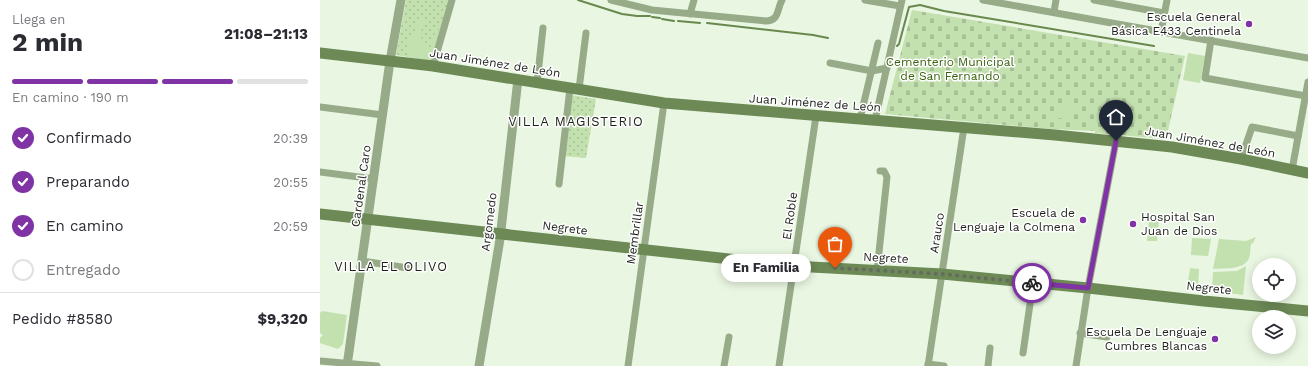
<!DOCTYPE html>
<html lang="es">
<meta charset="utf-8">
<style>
body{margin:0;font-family:"Work Sans",sans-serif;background:#f7f7f7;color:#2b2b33;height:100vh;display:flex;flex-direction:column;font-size:15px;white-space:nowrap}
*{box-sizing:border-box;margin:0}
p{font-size:13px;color:#7c7c81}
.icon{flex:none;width:22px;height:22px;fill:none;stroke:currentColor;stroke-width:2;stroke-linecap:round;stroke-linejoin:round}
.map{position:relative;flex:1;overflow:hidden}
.sheet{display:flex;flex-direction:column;background:#fff;width:320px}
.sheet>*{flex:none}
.controls{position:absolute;left:932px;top:258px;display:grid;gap:8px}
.controls a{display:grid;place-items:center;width:44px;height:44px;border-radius:50%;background:#fff;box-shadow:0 2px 10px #0003;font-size:20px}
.pin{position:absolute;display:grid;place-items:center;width:34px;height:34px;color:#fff;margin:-41px -17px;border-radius:50% 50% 50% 0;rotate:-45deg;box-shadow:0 0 4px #0007}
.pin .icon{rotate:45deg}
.courier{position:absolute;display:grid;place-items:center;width:40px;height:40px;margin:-20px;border:3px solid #8033a4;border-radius:50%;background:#fff;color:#222;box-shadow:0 1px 5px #0007}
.bubble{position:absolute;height:28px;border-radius:14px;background:#fff;box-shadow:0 2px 10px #0003;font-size:13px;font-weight:700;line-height:28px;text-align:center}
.headline em{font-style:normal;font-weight:700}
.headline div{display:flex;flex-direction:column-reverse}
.headline{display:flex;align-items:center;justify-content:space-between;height:68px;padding:0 12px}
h1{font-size:26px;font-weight:700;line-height:30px}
.bar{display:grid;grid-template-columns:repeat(4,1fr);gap:6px 4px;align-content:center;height:48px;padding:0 12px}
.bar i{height:5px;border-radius:3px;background:#e1e1e2}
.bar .active{background:#8033a4}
.bar p{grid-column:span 4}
.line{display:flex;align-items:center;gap:10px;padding:0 12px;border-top:1px solid #e1e1e2}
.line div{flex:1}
ol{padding:0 12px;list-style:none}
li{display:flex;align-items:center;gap:12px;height:44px}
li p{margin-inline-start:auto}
li .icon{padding:4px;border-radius:50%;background:#8033a4;color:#fff;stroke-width:4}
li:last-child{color:#7c7c81}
li i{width:22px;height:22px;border:2px solid #e1e1e2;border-radius:50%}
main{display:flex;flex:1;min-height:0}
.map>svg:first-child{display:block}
.grass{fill:url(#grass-tufts)}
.cemetery{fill:url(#cemetery-stones)}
.park{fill:url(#park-dots)}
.garden{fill:#c3e0af}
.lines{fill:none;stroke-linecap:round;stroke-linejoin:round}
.stream{stroke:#68884e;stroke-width:2}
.minor{stroke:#97ab89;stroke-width:7}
.tertiary{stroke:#97ab89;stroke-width:9}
.secondary{stroke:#6c8956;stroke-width:11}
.done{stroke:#646b5f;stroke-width:4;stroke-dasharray:0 7.2}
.route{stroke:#8033a4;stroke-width:5}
.poi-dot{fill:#8033a4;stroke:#fff;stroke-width:1.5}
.labels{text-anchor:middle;stroke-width:3;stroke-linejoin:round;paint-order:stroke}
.poi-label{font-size:12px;fill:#1c2019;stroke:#fff;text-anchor:end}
.park-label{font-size:12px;fill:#3a630e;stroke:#fff}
.street-label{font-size:12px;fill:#1c2019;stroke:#fff}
.neighbourhood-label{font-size:13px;letter-spacing:1px;fill:#1c2019;stroke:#fff}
</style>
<main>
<section class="sheet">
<div class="headline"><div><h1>2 min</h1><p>Llega en</p></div><em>21:08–21:13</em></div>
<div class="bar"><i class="active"></i><i class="active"></i><i class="active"></i><i></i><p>En camino · 190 m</p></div>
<ol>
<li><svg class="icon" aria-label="check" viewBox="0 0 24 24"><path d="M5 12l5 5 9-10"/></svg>Confirmado<p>20:39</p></li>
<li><svg class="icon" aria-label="check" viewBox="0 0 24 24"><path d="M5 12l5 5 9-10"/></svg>Preparando<p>20:55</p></li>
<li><svg class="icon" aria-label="check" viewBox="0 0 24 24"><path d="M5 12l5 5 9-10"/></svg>En camino<p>20:59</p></li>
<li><i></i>Entregado</li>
</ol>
<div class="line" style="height:52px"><div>Pedido #8580</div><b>$9,320</b></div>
</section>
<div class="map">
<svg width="988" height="366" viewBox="0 0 988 366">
<defs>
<pattern id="grass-tufts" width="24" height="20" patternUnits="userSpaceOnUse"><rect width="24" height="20" fill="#c3e0af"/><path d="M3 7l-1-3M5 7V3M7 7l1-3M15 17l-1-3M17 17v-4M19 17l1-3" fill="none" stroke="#a7c096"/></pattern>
<pattern id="cemetery-stones" width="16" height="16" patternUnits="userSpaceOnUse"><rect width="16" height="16" fill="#c3e0af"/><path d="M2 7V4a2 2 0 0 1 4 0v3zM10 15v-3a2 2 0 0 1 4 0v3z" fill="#a7c096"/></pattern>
<pattern id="park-dots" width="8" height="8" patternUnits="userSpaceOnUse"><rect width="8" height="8" fill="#c3e0af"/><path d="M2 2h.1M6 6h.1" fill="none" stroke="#a7c096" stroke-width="1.8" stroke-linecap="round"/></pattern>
</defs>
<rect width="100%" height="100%" fill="#e9f6e1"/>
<path class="grass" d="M829 219 839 220 837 241H827Z"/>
<path class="cemetery" d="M592 10 865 56 846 139 775 133V131L732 129 565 114Z"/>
<g class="park">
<path d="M86 0H130L111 61 76 55Z"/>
<path d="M251 95 276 99 266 158 243 156Z"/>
</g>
<g class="garden">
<path d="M106 15 100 36 110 48 116 29 119 30 111 61 89 57V53L84 52 101 18Z"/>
<path d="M868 53 885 56 880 83 863 80Z"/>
<path d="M745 104 754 105 753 119 737 118 735 116 736 111 743 112Z"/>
<path d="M936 237 933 243 931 244C930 248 931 256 928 260 922 270 904 268 893 269L899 239 926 241Z"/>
<path d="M872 238 891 239 888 256 871 255Z"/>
<path d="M926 266 923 295 892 291 893 272 917 271Z"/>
<path d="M870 268 879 269 878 290 867 289Z"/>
<path d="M2 311 27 315 23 344 18 349 0 343V338L3 335 0 333V313Z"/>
</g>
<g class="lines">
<g class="stream">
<path d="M258 0 302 14 317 16H330"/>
<path d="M332 17 340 18"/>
<path d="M342 19 354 21"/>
<path d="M358 21 380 23"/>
<path d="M387 23 493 35 508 38"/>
<path d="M577 46 579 44 589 7 600 5 624 11 834 46"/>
</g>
<g class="minor">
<path d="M291 0 332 10 446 21C459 21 457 9 462 0"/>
<path d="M545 0 580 6"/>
<path d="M663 0 988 58"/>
<path d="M774 0 844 13"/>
<path d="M734 12 736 0"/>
<path d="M370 14 374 0"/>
<path d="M841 32 847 0"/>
<path d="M891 40 885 78 986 96"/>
<path d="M510 63 552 71 567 68"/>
<path d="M113 66 132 0"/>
<path d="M217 83 223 28"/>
<path d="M259 89 266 33"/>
<path d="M0 107 63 115"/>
<path d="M540 119 558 43"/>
<path d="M555 120 582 0"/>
<path d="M921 159 932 127 978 136"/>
<path d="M972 170 988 82"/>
<path d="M0 172 54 179"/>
<path d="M239 184 250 88"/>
<path d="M42 261 88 268"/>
<path d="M557 271 567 177 564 171H560"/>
<path d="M760 333 787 337"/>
<path d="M703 353 713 283"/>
<path d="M0 361 57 366"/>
<path d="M608 364 624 366"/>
<path d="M308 366 344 103"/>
<path d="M404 366 409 337"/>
<path d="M459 366 496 116"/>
<path d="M608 366 644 127"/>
<path d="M668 366 670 348"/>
<path d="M756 366 768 288 796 141"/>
</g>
<g class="tertiary">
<path d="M27 366 70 61 81 0"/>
<path d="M159 366 180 239 198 79"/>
</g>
<g class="secondary">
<path d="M0 53 113 66 344 103 735 135 852 147 921 159 988 173"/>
<path d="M0 214 473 266 622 274 768 288 884 301 988 311"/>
</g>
</g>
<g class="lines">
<path class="done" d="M515 268 622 274 712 283"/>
<path class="route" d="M712 283 768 288 796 141"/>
</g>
<g class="poi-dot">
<circle cx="929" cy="24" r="4"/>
<circle cx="763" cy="220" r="4"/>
<circle cx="813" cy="224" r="4"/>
<circle cx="895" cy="339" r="4"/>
</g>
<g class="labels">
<g class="poi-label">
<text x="921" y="21">Escuela General<tspan x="921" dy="14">Básica E433 Centinela</tspan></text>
<text x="755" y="217">Escuela de<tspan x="755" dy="14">Lenguaje la Colmena</tspan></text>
<text x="821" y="221" text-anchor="start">Hospital San<tspan x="821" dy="14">Juan de Dios</tspan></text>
<text x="887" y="336">Escuela De Lenguaje<tspan x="887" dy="14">Cumbres Blancas</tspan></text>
</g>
<g class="park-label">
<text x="630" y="66">Cementerio Municipal<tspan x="630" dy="14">de San Fernando</tspan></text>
</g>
<g class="street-label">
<text transform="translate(175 63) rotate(9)" y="4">Juan Jiménez de León</text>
<text transform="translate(495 103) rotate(4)" y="4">Juan Jiménez de León</text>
<text transform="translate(890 142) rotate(10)" y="4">Juan Jiménez de León</text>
<text transform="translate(41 186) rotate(-82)" y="4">Cardenal Caro</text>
<text transform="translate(470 216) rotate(-82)" y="4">El Roble</text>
<text transform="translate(169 222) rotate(-83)" y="4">Argomedo</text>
<text transform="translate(245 228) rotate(7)" y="4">Negrete</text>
<text transform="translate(315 233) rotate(-82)" y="4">Membrillar</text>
<text transform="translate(617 233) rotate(-81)" y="4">Arauco</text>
<text transform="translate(566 258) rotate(3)" y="4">Negrete</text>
<text transform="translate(889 288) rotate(6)" y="4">Negrete</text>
</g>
<g class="neighbourhood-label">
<text x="256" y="126">VILLA MAGISTERIO</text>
<text x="71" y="271">VILLA EL OLIVO</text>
</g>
</g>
</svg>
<div class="controls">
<a><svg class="icon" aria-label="locate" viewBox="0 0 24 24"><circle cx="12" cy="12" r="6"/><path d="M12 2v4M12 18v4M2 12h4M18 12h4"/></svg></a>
<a><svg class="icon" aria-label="layers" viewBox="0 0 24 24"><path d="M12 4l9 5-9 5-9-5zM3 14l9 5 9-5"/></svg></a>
</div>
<div class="pin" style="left:515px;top:268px;background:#ea580c"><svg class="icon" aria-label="bag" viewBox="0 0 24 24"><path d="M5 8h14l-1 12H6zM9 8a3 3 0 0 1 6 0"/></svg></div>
<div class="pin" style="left:796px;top:141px;background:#1f2937"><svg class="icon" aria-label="home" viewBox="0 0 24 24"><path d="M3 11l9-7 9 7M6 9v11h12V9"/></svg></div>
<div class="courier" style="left:712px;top:283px"><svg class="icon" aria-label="bike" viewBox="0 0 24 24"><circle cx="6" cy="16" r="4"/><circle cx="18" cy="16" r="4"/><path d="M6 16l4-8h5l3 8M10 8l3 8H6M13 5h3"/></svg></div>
<div class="bubble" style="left:401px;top:254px;width:90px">En Familia</div>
</div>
</main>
